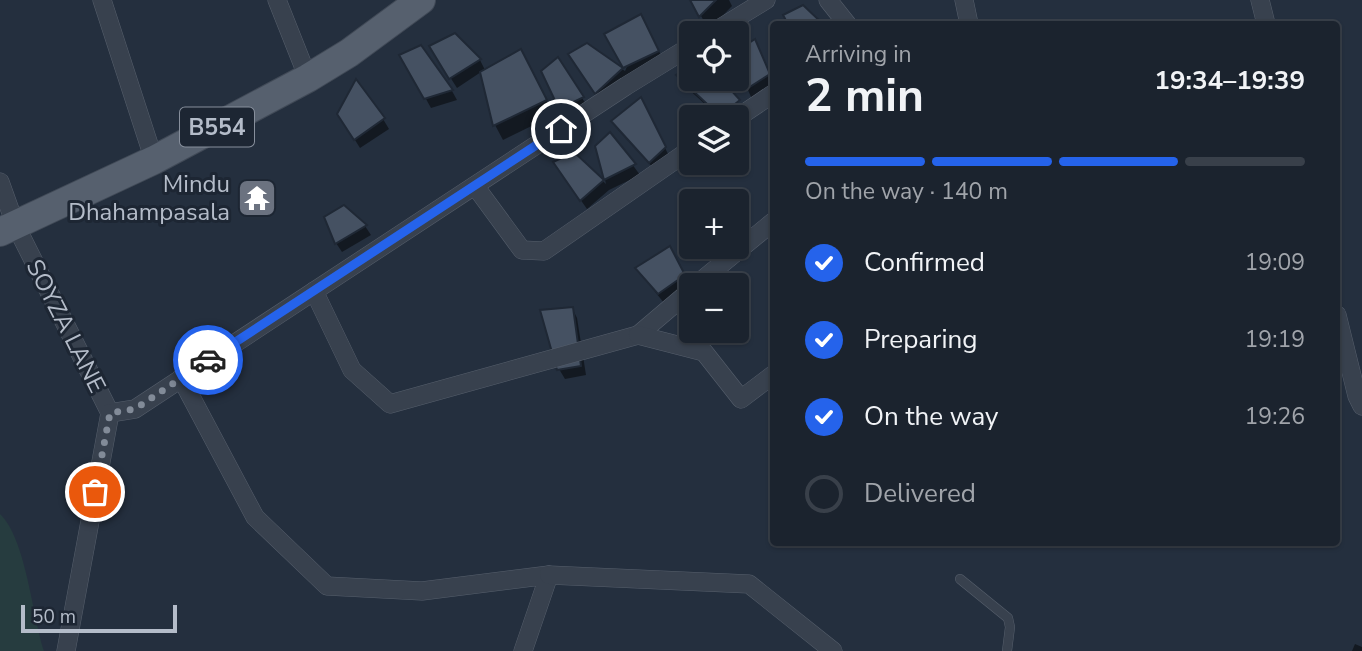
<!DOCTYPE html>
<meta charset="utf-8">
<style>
body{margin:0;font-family:"Nunito Sans",sans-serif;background:#282f3a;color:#f1f3f6;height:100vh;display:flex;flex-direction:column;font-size:26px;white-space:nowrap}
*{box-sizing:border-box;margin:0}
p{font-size:23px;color:#a0a4aa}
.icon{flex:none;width:38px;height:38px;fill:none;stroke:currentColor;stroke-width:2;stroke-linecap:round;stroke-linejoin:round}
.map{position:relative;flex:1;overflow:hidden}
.panel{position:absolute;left:770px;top:21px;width:570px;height:525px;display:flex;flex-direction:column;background:#1b232e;border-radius:7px;box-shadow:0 2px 5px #0004,0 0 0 2px #39404a}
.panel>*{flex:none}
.buttons{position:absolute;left:679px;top:21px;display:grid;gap:14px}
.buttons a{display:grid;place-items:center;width:70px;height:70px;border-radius:7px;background:#1b232e;box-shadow:0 2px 5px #0004,0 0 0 2px #39404a;font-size:35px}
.scale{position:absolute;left:21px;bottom:18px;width:156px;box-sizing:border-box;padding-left:7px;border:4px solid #b4bcc9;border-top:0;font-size:19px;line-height:24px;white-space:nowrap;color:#b4bcc9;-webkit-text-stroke:5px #1d2633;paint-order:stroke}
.pin{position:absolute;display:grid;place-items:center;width:60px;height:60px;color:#fff;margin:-30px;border:4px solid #fff;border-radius:50%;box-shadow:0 2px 7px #0007}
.courier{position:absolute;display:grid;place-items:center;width:70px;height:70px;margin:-35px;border:5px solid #2563eb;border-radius:50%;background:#fff;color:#222;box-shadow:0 2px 9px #0007}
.headline em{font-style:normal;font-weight:700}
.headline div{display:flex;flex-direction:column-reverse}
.headline{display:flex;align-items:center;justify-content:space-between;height:119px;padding:0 35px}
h1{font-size:46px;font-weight:700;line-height:52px}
.bar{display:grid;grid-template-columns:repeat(4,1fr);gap:10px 7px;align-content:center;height:84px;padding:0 35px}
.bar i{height:9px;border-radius:5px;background:#39404a}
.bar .selected{background:#2563eb}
.bar p{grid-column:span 4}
ol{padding:0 35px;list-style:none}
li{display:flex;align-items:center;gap:21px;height:77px}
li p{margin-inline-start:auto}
li .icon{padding:7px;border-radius:50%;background:#2563eb;color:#fff;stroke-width:4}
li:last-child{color:#a0a4aa}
li i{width:38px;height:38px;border:4px solid #39404a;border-radius:50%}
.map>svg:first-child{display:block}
.green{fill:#263c3f}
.shadow{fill:#0007}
.building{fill:#455162;stroke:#1f2835;stroke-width:2}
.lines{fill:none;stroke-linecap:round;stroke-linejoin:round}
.service-casing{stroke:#565f6c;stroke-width:10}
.minor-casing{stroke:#565f6c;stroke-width:19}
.primary-casing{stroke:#414a57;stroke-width:30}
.service{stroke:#38414e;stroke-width:9}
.minor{stroke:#38414e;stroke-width:18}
.primary{stroke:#56606e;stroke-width:28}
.done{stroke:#828b98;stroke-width:7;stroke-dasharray:0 12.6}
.route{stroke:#2563eb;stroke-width:9}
.labels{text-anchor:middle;stroke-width:6;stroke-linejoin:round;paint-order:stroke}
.shield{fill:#1d2633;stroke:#878f9c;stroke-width:2}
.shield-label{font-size:23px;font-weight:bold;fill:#b4bcc9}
.poi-label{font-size:24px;fill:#b4bcc9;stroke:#1d2633;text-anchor:end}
.street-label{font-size:24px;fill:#b4bcc9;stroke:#1d2633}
</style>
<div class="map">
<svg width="1362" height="651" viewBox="0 0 1362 651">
<rect width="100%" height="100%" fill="#242f3e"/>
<path class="green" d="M0 514C26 539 32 614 44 651H0Z"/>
<g class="shadow">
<path d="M692 0H729L732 6 709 30Z"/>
<path d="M646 26 664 61 602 103 576 64 587 45 625 71Z"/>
<path d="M454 35 480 60 485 70 529 66 554 115 503 140 495 125 481 72 457 88 431 47Z"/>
<path d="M754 42 774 86 752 99 737 66V53Z"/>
<path d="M421 47 452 91 457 100 431 108 402 56Z"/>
<path d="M691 68V79H719L744 111 736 117H719L684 85 678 75Z"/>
<path d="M582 98 588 107 566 118 560 108Z"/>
<path d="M646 109 670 158 656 171 619 131 613 122Z"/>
<path d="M383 119 389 129 360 148 345 124Z"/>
<path d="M610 134 640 175 609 190 587 209 561 172 574 154 606 184 597 147Z"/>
<path d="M365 226 371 235 342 252 336 243Z"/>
<path d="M669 248 690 286 664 303 637 269Z"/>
<path d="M572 308 577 318 586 375 565 379 559 369Z"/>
<path d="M1355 644 1362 647V651H1352Z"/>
</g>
<g class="building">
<path d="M690 0H716L699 17Z"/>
<path d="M803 5 823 24H788L783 15Z"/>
<path d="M641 14 659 51 623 68 604 34Z"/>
<path d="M455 33 481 59 449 79 429 46Z"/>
<path d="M755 39 770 74 745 90 737 71V51Z"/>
<path d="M587 43 623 68 595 94 568 54Z"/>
<path d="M421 45 453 90 424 99 399 55Z"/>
<path d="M521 49 547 100 493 126 480 72Z"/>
<path d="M558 57 584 97 559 109 541 71Z"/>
<path d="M691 66V79H721L740 100 720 116 676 75Z"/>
<path d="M356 79 385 118 354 140 337 114Z"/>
<path d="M641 97 666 147 649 163 611 121Z"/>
<path d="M610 132 636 164 604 180 595 146Z"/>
<path d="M574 152 604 180 580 201 553 162Z"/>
<path d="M344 205 367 225 335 244 324 217Z"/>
<path d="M670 246 685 275 658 294 635 268Z"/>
<path d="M573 307 581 366 557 370 540 310Z"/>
</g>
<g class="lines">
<g class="service-casing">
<path id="service" d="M960 579 1008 618 1010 627 1007 651"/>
</g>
<g class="minor-casing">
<g id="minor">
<path d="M102 0 154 160"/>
<path d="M277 0 308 78"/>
<path d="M828 0 847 24"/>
<path d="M964 0 969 24"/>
<path d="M1260 0 1266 24"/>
<path d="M712 33 766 0"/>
<path d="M737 118 774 93"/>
<path d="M0 182 15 224 110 413 135 409 626 86 691 46"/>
<path d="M475 186 522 250 544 251 691 149"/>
<path d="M696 285 774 221"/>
<path d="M314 291 352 370 390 404 638 335 691 290"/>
<path d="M1337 315 1357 396 1362 406"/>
<path d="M638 335 704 352 741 399 774 374"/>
<path d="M181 378 255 517 327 586 422 591 549 575 523 651"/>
<path d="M549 575 749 584 833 651"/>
<path d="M66 651 110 413"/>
</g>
</g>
<g class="primary-casing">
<path id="primary" d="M0 232 154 160 308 78 349 53 421 0"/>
</g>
<use href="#service" class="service"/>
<use href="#minor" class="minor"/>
<use href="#primary" class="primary"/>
</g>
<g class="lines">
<path class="done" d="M95 492 110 413 135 409 208 360"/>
<path class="route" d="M208 360 561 129"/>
</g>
<defs>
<g id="temple-square" transform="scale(2.0125)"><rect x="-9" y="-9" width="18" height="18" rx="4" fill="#6b7280" stroke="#1d2633"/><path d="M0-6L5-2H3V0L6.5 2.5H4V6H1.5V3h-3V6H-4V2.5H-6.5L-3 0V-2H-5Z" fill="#fff"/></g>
</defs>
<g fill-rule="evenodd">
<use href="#temple-square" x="257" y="198"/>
</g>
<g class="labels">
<rect class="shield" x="180" y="107.5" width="74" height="39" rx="5"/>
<g class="shield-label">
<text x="217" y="135">B554</text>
</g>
<g class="poi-label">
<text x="230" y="192">Mindu<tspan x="230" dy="28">Dhahampasala</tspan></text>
</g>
<g class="street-label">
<text transform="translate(66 326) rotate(63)" y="8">SOYZA LANE</text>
</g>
</g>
</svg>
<div class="buttons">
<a><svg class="icon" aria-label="locate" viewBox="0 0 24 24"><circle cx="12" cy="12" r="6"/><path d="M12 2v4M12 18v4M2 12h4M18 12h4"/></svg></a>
<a><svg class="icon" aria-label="layers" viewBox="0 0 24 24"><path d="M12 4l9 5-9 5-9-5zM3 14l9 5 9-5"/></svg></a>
<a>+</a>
<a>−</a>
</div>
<div class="scale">50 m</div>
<div class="pin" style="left:95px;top:492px;background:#ea580c"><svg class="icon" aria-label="bag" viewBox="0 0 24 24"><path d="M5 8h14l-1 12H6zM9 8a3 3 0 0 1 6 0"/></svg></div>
<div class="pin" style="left:561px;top:129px;background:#1f2937"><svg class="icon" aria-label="home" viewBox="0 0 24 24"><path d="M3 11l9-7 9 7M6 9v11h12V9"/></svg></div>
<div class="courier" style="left:208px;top:360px"><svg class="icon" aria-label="car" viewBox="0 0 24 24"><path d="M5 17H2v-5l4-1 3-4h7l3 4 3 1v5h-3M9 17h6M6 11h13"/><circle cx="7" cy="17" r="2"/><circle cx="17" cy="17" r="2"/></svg></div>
<section class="panel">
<div class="headline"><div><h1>2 min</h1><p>Arriving in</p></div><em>19:34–19:39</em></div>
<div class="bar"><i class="selected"></i><i class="selected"></i><i class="selected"></i><i></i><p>On the way · 140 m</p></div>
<ol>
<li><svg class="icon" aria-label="check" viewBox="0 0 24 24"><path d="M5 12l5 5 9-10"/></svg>Confirmed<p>19:09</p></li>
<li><svg class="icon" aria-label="check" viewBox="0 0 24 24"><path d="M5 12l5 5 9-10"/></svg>Preparing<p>19:19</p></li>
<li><svg class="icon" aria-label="check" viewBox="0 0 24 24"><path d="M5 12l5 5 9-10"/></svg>On the way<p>19:26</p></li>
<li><i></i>Delivered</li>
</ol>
</section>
</div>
